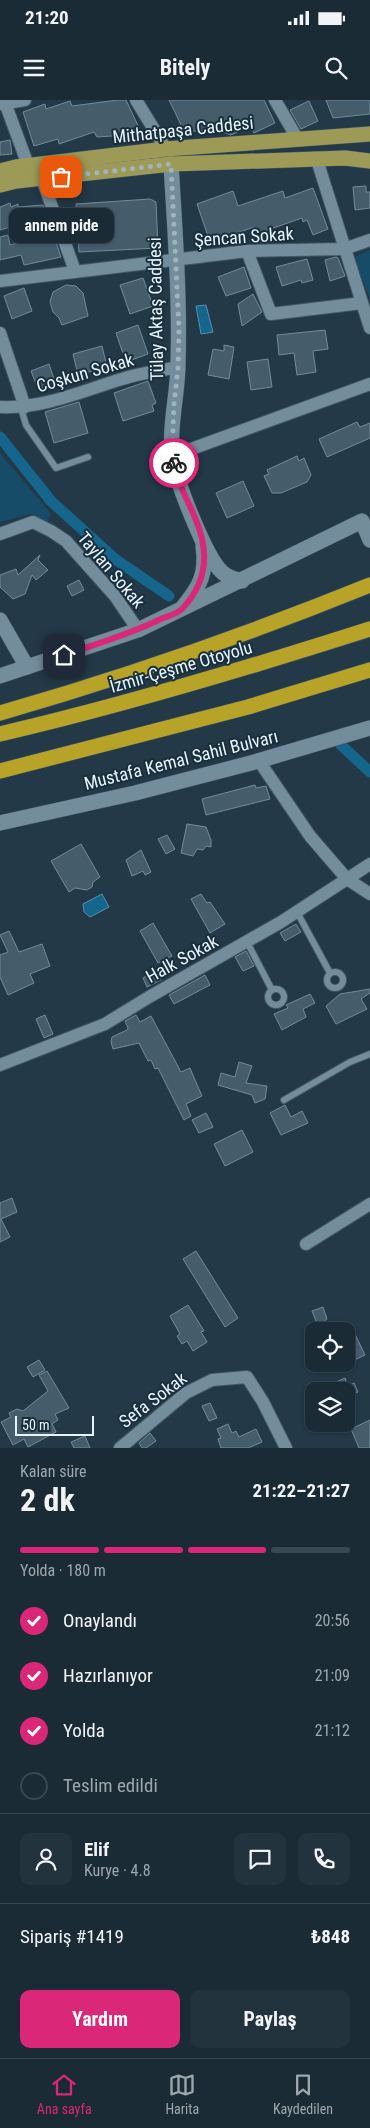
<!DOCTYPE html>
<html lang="tr">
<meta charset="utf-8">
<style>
body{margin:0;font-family:"Roboto Condensed",sans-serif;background:#23333d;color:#f1f3f6;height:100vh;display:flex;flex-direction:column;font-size:19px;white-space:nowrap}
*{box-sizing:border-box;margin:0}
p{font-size:16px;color:#9fa7ad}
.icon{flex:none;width:28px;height:28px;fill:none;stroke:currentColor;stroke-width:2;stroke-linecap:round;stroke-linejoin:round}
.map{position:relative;height:1348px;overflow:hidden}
.sheet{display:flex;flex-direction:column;background:#1a2b35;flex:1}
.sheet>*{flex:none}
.fabs{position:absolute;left:305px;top:1222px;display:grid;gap:10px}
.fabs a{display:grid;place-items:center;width:50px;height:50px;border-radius:10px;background:#1a2b35;box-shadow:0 1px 4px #0004,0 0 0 1px #384750;font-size:25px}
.scale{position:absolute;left:15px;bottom:12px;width:79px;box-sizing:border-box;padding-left:5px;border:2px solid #e7f4fd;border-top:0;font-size:14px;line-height:18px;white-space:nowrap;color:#e7f4fd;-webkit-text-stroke:4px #192f3c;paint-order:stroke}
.pin{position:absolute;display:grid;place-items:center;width:42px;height:42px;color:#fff;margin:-21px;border-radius:10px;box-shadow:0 2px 8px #0006}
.courier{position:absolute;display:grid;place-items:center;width:50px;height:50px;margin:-25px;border:4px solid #db2777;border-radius:50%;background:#fff;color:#222;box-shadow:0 1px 6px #0007}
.bubble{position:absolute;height:35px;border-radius:10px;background:#1a2b35;box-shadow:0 1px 4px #0004,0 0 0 1px #384750;font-size:16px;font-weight:700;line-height:35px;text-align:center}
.head em{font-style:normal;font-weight:700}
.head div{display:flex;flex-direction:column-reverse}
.head{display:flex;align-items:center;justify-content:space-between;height:85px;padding:0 20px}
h1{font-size:32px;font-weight:700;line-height:38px}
.bar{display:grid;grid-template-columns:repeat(4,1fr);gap:8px 5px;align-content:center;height:60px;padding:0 20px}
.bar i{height:6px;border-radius:4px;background:#384750}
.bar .on{background:#db2777}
.bar p{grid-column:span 4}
.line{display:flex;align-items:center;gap:12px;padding:0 20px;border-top:1px solid #384750}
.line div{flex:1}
.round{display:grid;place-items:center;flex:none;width:52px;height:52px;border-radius:10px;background:#23333d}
ol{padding:0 20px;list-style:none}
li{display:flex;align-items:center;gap:15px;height:55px}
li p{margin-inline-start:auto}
li .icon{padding:5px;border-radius:50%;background:#db2777;color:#fff;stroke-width:4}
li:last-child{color:#9fa7ad}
li i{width:28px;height:28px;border:2px solid #384750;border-radius:50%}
.primary-button{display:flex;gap:10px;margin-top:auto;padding:10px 20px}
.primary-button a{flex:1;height:58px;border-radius:10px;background:#db2777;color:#fff;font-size:20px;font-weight:700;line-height:58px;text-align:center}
.primary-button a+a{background:#23333d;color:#f1f3f6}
.status{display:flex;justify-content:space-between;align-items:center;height:35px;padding:0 25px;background:#1a2b35;direction:ltr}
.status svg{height:14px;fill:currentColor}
header{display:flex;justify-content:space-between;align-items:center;height:65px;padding:0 20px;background:#1a2b35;font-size:22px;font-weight:700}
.tab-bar{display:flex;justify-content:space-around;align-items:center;height:70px;border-top:1px solid #384750;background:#1a2b35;font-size:14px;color:#9fa7ad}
.tab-bar a{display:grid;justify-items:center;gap:2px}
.tab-bar .on{color:#db2777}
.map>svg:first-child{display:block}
.green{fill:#164c68}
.water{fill:#16658c;stroke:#5590ae}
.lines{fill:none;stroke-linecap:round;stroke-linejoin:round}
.canal{stroke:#16658c;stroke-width:11}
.building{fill:#455d6b;stroke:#728b9b}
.lane-casing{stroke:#435763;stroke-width:8}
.street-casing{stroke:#435763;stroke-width:14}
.secondary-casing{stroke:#435763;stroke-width:16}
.primary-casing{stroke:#435763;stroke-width:16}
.highway-casing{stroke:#435763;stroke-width:16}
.lane{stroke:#748d9d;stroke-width:6}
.street{stroke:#748d9d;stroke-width:12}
.secondary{stroke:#748d9d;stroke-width:15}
.primary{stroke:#9d9a57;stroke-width:15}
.highway{stroke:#b8a329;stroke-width:15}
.done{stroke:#a2b3bd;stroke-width:5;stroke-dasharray:0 9}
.route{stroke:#db2777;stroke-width:6}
.labels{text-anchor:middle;stroke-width:4;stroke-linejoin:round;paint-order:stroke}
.street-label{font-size:18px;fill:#e7f4fd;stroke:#192f3c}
</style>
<div class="status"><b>21:20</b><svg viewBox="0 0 49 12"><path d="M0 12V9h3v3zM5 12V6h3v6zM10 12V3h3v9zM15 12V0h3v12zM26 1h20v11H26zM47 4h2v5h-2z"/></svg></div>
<header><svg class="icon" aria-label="menu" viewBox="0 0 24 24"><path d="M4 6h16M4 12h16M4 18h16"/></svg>Bitely<svg class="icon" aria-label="search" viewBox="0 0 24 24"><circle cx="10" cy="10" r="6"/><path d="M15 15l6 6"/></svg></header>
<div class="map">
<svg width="370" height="1348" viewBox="0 0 370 1348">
<rect width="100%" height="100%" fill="#233947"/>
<g class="green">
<path d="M370 150V198L353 158Z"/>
<path d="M0 353 51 414 47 422 32 414 0 422Z"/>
</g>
<g class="water">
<path d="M206 205 213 232 201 234 196 206Z"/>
<path d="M102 794 109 807 90 817 84 812 83 804Z"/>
</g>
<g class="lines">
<g class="canal">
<path d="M0 337 51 401 115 459 169 496"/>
<path d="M341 645 370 672"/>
</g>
</g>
<g class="building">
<path d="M118 0H126L142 34 97 37 94 32 59 44 58 39 34 46 23 12 45 4 46 9 70 1 72 6Z"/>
<path d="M169 0H264L275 23 254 33 251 26 231 35 220 31H184Z"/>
<path d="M326 0H370V14L333 18Z"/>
<path d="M309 1 318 21 301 29 290 10Z"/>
<path d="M10 40 12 54 0 55V42Z"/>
<path d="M366 86V92H370V108L355 110 353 87Z"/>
<path d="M313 88 328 129 313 135 307 120 303 122 302 118 256 134 254 127 210 142 197 104 233 91 238 106 283 91 285 98Z"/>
<path d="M150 99 156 102 158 148 79 152 76 104Z"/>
<path d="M10 103 11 107 18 104V107L43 105 61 157 24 165 21 155 0 160V137L8 135 10 145 29 140 28 122 0 130V107Z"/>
<path d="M336 157 338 158 345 176 330 181 325 160Z"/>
<path d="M307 159 313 180 302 183 301 180 282 186 276 167Z"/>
<path d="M244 167 251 188 226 196 218 177Z"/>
<path d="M143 178 153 206 130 214 120 185Z"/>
<path d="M66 185 76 186 83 193 88 216 62 225 59 218 53 212 50 202 53 192Z"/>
<path d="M24 188 32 211 12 219 4 196Z"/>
<path d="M253 194 262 212 242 226 238 204Z"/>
<path d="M138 225 148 254 126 262 116 233Z"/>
<path d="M325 230 328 249 313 251 316 272 297 275 294 253 279 255 277 235Z"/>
<path d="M224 245 234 247 229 279 208 275 213 249 224 251Z"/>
<path d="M102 246 107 267 78 275 73 254Z"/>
<path d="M268 259 272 287 251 290 247 262Z"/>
<path d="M49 264 55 282 38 289 31 271Z"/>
<path d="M148 281 156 303 152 305 154 311 123 321 114 293Z"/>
<path d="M79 302 88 333 54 343 45 312Z"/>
<path d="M357 322 360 327 370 323V338L327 357 319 339Z"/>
<path d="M297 356 299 361 304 358 311 375 307 382 281 393H272L264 376 269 374 267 370Z"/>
<path d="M243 381 254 406 227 418 216 393Z"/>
<path d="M40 455 38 460 48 470 36 480 32 475 25 494 13 499 0 487V475L16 469 18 475Z"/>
<path d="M79 480 84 490 72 496 67 486Z"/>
<path d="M255 685 256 688 266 686 270 699 206 715 202 699Z"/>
<path d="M187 724 206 727 211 740V747L206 746 203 750 197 749 193 756 181 753Z"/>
<path d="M167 735 175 749 166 754 158 739Z"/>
<path d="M81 744 100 777 93 782 92 787 87 790 75 788 69 792 51 761Z"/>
<path d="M141 750 151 772 145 775 143 771 132 776 126 760Z"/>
<path d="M201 794 207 803 210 802 225 824 210 833 191 799Z"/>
<path d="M153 823 172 856 158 863 140 831Z"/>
<path d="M296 824 301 832 285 841 280 833Z"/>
<path d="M9 831 19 852 42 844 50 866 30 874 34 883 8 895 0 877V855L8 852 0 835Z"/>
<path d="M246 851 254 866 243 871 235 857Z"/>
<path d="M155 871 161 880 147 887 143 878Z"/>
<path d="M205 875 210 885 174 904 169 895Z"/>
<path d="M370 889V893L361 899 367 909 336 924 326 906 340 894Z"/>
<path d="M310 894 315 903 303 909 306 917 282 930 274 914 288 908 286 905Z"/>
<path d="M45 915 53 934 44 938 36 919Z"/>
<path d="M136 915 140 922 151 916 181 972 190 968 195 980 202 996 186 1004 191 1016 184 1020 158 968 155 969 151 960 148 961 139 943 113 949 111 942 112 937 127 930 128 928 125 921Z"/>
<path d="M239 962 252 966 246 983 267 986 265 999 255 1003 252 995 218 985 221 973 235 977Z"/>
<path d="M285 1005 291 1017 302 1011 308 1023 281 1035 270 1013Z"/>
<path d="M206 1013 213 1027 199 1033 192 1020Z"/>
<path d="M242 1030 253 1052 225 1066 214 1044Z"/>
<path d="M12 1098 17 1112 1 1119 10 1137 0 1142V1103Z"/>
<path d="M196 1151 238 1218 225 1227 183 1159Z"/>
<path d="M188 1205 204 1231 201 1232 207 1242 193 1251 187 1241 182 1244 177 1236 180 1234 170 1216Z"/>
<path d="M323 1207 327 1219 325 1220 330 1231H320L312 1211Z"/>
<path d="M354 1232 365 1255 346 1264V1236Z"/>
<path d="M39 1260 45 1270 33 1277 27 1267Z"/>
<path d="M47 1271 69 1308 55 1314 58 1320 52 1324 56 1332 28 1347 24 1339 13 1345 1 1322 11 1317 9 1313 17 1309 23 1311 48 1291 39 1275Z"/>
<path d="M345 1278 348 1286 354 1283 358 1292 346 1298V1291H317Z"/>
<path d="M210 1303 217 1318 209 1321 202 1306Z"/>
<path d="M370 1320V1348H359L351 1329Z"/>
<path d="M228 1324 232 1333 236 1331 239 1337 256 1329 262 1342 248 1348H221L218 1339 221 1338 217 1329Z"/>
<path d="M150 1333 156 1341 146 1348H142L139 1343Z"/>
<path d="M85 1336 90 1348H74L71 1342Z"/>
</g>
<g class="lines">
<g class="lane-casing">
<g id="lane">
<path d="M21 308 26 325 56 368 88 357"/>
<path d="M297 812 330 873"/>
<path d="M247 842 272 890"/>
<circle cx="335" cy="880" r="8"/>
<circle cx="276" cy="897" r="8"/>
<path d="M284 1000 350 962 370 954"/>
</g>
</g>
<g class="street-casing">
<g id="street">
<path d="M4 0 28 65"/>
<path d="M136 0 166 49"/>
<path d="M275 0 297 38"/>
<path d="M0 4 25 0"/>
<path d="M317 60 370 228"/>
<path d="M42 79 75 171"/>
<path d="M247 151 271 214 362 203"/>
<path d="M0 181 247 151 344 149 370 140"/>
<path d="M0 233 25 307"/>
<path d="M0 307C43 309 82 291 122 279 140 273 160 271 178 267"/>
<path d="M172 356 370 284"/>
<path d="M0 434 33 422 51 431 66 441 115 496 138 530"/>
<path d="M259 661 310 736 347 779 370 794"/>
<path d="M0 965 105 924 149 897 281 822 370 764"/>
<path d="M306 1144 370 1104"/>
<path d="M120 1348 186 1293 212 1280 247 1277 263 1302 286 1348"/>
</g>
</g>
<g class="secondary-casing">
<g id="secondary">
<path d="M171 64C175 131 180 198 178 264 178 294 168 329 173 359 176 381 206 458 222 472 228 478 235 479 242 481"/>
<path d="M183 507C200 486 207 474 203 446"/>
<path d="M0 520 27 567"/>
<path d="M0 576 138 530 362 421 370 440"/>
<path d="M0 723 135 693 251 663 370 628"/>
</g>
</g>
<g class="primary-casing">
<g id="primary">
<path d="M0 71 16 67 166 49 370 34"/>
<path d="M0 85 16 81 171 64 345 58 370 61"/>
</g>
</g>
<g class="highway-casing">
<g id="highway">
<path d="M0 613C126 577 249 534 370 485"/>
<path d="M0 634C125 605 248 568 370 529"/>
<path d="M0 671 248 607 370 570"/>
</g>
</g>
<use href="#lane" class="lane"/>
<use href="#street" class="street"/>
<use href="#secondary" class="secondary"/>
<use href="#primary" class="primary"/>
<use href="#highway" class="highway"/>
</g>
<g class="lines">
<path class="done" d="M61 77 171 64 179 229 178 268 174 304 172 356 174 363"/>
<path class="route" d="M64 555C97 544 130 534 161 519 168 516 177 514 182 509 201 489 208 465 202 439 197 413 179 392 174 363"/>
</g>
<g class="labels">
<g class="street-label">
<text transform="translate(183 30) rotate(-6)" y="6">Mithatpaşa Caddesi</text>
<text transform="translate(244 137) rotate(-4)" y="6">Şencan Sokak</text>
<text transform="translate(156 209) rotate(-91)" y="6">Tülay Aktaş Caddesi</text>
<text transform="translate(85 273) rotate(-16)" y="6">Coşkun Sokak</text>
<text transform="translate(111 470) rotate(50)" y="6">Taylan Sokak</text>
<text transform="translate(181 567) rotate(-16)" y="6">İzmir-Çeşme Otoyolu</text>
<text transform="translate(181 660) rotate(-14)" y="6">Mustafa Kemal Sahil Bulvarı</text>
<text transform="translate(182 859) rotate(-29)" y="6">Halk Sokak</text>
<text transform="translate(153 1300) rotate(-37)" y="6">Sefa Sokak</text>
</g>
</g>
</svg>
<div class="fabs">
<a><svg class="icon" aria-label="locate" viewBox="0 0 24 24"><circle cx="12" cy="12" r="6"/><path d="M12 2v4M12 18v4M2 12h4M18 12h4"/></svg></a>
<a><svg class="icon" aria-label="layers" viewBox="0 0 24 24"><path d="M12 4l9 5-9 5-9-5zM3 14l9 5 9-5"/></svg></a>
</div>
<div class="scale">50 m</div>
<div class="pin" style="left:61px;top:77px;background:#ea580c"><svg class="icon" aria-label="bag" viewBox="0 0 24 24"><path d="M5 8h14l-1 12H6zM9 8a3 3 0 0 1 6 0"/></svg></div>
<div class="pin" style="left:64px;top:555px;background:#1f2937"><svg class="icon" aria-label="home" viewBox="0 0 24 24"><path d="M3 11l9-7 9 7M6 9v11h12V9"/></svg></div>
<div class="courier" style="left:174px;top:363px"><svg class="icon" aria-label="bike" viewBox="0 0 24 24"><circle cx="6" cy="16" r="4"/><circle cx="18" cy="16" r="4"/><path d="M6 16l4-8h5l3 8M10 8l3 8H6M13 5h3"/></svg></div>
<div class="bubble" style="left:9px;top:108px;width:105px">annem pide</div>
</div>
<section class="sheet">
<div class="head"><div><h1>2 dk</h1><p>Kalan süre</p></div><em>21:22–21:27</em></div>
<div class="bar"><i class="on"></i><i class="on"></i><i class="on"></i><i></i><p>Yolda · 180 m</p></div>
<ol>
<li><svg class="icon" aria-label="check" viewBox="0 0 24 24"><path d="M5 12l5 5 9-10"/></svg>Onaylandı<p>20:56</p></li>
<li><svg class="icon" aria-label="check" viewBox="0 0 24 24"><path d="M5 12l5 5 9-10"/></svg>Hazırlanıyor<p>21:09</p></li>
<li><svg class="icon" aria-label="check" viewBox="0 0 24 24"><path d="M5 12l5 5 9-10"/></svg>Yolda<p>21:12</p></li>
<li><i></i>Teslim edildi</li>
</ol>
<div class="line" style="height:90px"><a class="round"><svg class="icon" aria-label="person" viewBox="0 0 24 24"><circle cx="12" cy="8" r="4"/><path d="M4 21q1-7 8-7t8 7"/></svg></a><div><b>Elif</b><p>Kurye · 4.8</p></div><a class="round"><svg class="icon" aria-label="chat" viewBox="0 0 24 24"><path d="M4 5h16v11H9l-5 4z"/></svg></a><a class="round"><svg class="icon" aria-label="phone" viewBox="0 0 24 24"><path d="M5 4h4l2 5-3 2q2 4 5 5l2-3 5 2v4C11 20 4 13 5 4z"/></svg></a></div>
<div class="line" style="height:65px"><div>Sipariş #1419</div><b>₺848</b></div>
<div class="primary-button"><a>Yardım</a><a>Paylaş</a></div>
</section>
<nav class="tab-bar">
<a class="on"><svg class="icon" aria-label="home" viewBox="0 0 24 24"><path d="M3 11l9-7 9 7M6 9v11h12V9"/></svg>Ana sayfa</a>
<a><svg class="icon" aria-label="map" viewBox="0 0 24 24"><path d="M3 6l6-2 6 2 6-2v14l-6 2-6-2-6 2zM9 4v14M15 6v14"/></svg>Harita</a>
<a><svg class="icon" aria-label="saved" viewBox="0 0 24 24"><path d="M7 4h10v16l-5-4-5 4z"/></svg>Kaydedilen</a>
</nav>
